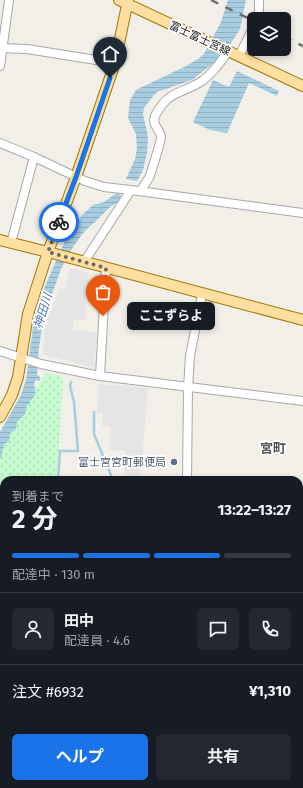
<!DOCTYPE html>
<html lang="ja">
<meta charset="utf-8">
<style>
body{margin:0;font-family:"Fira Sans","Noto Sans JP",sans-serif;background:#242831;color:#f1f3f6;height:100vh;display:flex;flex-direction:column;font-size:15px;white-space:nowrap}
*{box-sizing:border-box;margin:0}
p{font-size:13px;color:#9ea1a6}
.icon{flex:none;width:22px;height:22px;fill:none;stroke:currentColor;stroke-width:2;stroke-linecap:round;stroke-linejoin:round}
.map{position:relative;flex:1;overflow:hidden}
.details{position:absolute;left:0px;top:476px;width:303px;height:312px;display:flex;flex-direction:column;background:#171b24;border-radius:12px 12px 0 0;box-shadow:0 2px 6px #0003}
.details>*{flex:none}
.buttons{position:absolute;left:247px;top:12px;display:grid;gap:8px}
.buttons a{display:grid;place-items:center;width:44px;height:44px;border-radius:6px;background:#171b24;box-shadow:0 2px 6px #0003;font-size:20px}
.pin{position:absolute;display:grid;place-items:center;width:34px;height:34px;color:#fff;margin:-41px -17px;border-radius:50% 50% 50% 0;rotate:-45deg;box-shadow:0 0 4px #0007}
.pin .icon{rotate:45deg}
.courier{position:absolute;display:grid;place-items:center;width:40px;height:40px;margin:-20px;border:3px solid #1a73e8;border-radius:50%;background:#fff;color:#222;box-shadow:0 1px 5px #0007}
.bubble{position:absolute;height:28px;border-radius:6px;background:#171b24;box-shadow:0 2px 6px #0003;font-size:13px;font-weight:700;line-height:28px;text-align:center}
.overview em{font-style:normal;font-weight:700}
.overview div{display:flex;flex-direction:column-reverse}
.overview{display:flex;align-items:center;justify-content:space-between;height:68px;padding:0 12px}
h1{font-size:26px;font-weight:700;line-height:30px}
.bar{display:grid;grid-template-columns:repeat(4,1fr);gap:6px 4px;align-content:center;height:48px;padding:0 12px}
.bar i{height:5px;border-radius:3px;background:#363941}
.bar .active{background:#1a73e8}
.bar p{grid-column:span 4}
.line{display:flex;align-items:center;gap:10px;padding:0 12px;border-top:1px solid #363941}
.line div{flex:1}
.round{display:grid;place-items:center;flex:none;width:42px;height:42px;border-radius:6px;background:#242831}
.cta{display:flex;gap:8px;margin-top:auto;padding:8px 12px}
.cta a{flex:1;height:46px;border-radius:6px;background:#1a73e8;color:#fff;font-size:16px;font-weight:700;line-height:46px;text-align:center}
.cta a+a{background:#242831;color:#f1f3f6}
.map>svg:first-child{display:block}
.forest{fill:url(#forest-crowns)}
.park{fill:url(#park-dots)}
.parking{fill:#e5e5e5}
.water{fill:url(#water-rules)}
.lines{fill:none;stroke-linecap:round;stroke-linejoin:round}
.stream{stroke:#a8cde0;stroke-width:2.5}
.minor-casing{stroke:#a8a8a8;stroke-width:10}
.major-casing{stroke:#9e7900;stroke-width:12}
.minor{stroke:#fff;stroke-width:8}
.major{stroke:#fedea1;stroke-width:10}
.rail{stroke:#6f6f6f;stroke-width:2.5;stroke-dasharray:8 8;stroke-linecap:butt}
.done{stroke:#6a6967;stroke-width:4;stroke-dasharray:0 7.2}
.route{stroke:#1a73e8;stroke-width:5}
.service-dot{fill:#5c6f8a;stroke:#fff;stroke-width:1.5}
.labels{text-anchor:middle;stroke-width:3.5;stroke-linejoin:round;paint-order:stroke}
.street-label{font-size:11px;fill:#212121;stroke:#fff}
.service-label{font-size:11px;fill:#4e5e75;stroke:#fff;text-anchor:end}
.water-label{font-size:12px;font-style:italic;fill:#4a75b4;stroke:#fff}
.quarter-label{font-size:13px;font-weight:bold;fill:#545454;stroke:#fff}
</style>
<div class="map">
<svg width="303" height="788" viewBox="0 0 303 788">
<defs>
<pattern id="forest-crowns" width="20" height="18" patternUnits="userSpaceOnUse"><rect width="20" height="18" fill="#a6d19c"/><path d="M2 6a3 3 0 1 1 6 0M12 15a3 3 0 1 1 6 0" fill="none" stroke="#8fb386"/></pattern>
<pattern id="park-dots" width="8" height="8" patternUnits="userSpaceOnUse"><rect width="8" height="8" fill="#c5fbcf"/><path d="M2 2h.1M6 6h.1" fill="none" stroke="#a9d7b1" stroke-width="1.8" stroke-linecap="round"/></pattern>
<pattern id="water-rules" width="6" height="5" patternUnits="userSpaceOnUse"><rect width="6" height="5" fill="#a8cde0"/><path d="M0 2.5h6" fill="none" stroke="#90b0c0"/></pattern>
</defs>
<rect width="100%" height="100%" fill="#f2efe8"/>
<path class="forest" d="M0 588 2 589 4 592V784H94L92 788H0Z"/>
<path class="park" d="M46 373 63 377 57 480H4V496H0V444Z"/>
<g class="parking">
<path d="M70 268 89 273 85 321 74 320 73 330 96 332 95 368 43 355 45 326 59 289H66Z"/>
<path d="M99 384 148 388 140 480H133L132 479H124L126 451 109 450 111 427 102 426 103 413H97Z"/>
</g>
<g class="water">
<path d="M228 0H246L240 29 231 43 217 60 192 80 157 92 150 100 144 108 143 114 148 137 147 153 143 170 137 181 126 179 135 159 137 148 136 134 128 118 130 100 136 90 186 66 198 59 204 54 221 22Z"/>
<path d="M237 71 279 91 277 96 249 83 227 133 210 130 193 122 213 80 229 87Z"/>
<path d="M118 192 121 196V200L109 208 95 222 91 225 84 232 73 247 61 269 43 319 39 348 37 375 40 377V381L36 380 34 384C36 393 37 394 30 401V404L27 405 25 414 17 422 16 429 10 433 9 441 4 444V447L2 451V455L0 459V432L21 395 26 380 34 320 38 305 45 286 68 234 83 214 93 205 104 202Z"/>
</g>
<g class="lines">
<g class="stream">
<path d="M94 412V434L113 480"/>
<path d="M58 480 60 451H78L74 402 70 386 71 382"/>
<path d="M0 497H3"/>
<path d="M0 751 4 753"/>
<path d="M24 784 25 788"/>
</g>
<g class="minor-casing">
<g id="minor">
<path d="M257 19 259 10V0"/>
<path d="M0 48 27 49 115 63"/>
<path d="M239 56 254 26"/>
<path d="M0 66 9 0"/>
<path d="M0 143 34 157 85 181 104 187 131 190 303 213"/>
<path d="M141 191C143 187 146 182 149 178 151 173 161 141 161 137 160 128 150 125 156 114 169 90 182 94 202 81 213 73 221 62 228 51"/>
<path d="M11 243 34 157"/>
<path d="M84 262 131 190"/>
<path d="M0 351 41 364 100 376 303 401"/>
<path d="M100 376 106 268"/>
<path d="M187 480 188 388 190 356 202 294"/>
<path d="M299 494H303"/>
<path d="M299 565 303 561"/>
<path d="M299 704 303 705"/>
<path d="M186 784V788"/>
<path d="M96 788 98 784"/>
</g>
</g>
<g class="major-casing">
<g id="major">
<path d="M119 0 303 86"/>
<path d="M0 240 48 252 76 177 115 63 128 0"/>
<path d="M0 417 12 395 18 377 28 314 48 252 303 320"/>
</g>
</g>
<use href="#minor" class="minor"/>
<use href="#major" class="major"/>
<g class="rail">
<path d="M211 0 254 21"/>
<path d="M284 37 303 46"/>
</g>
</g>
<g class="lines">
<path class="done" d="M59 222 48 252 106 268 103 316"/>
<path class="route" d="M59 222 76 177 110 78"/>
</g>
<circle class="service-dot" cx="174" cy="462" r="4"/>
<g class="labels">
<g class="street-label">
<text transform="translate(200 38) rotate(25)" y="4">富士富士宮線</text>
</g>
<g class="service-label">
<text x="166" y="466">富士宮宮町郵便局</text>
</g>
<g class="water-label">
<text transform="translate(43 311) rotate(-73)" y="4">神田川</text>
</g>
<g class="quarter-label">
<text x="273" y="453">宮町</text>
</g>
</g>
</svg>
<div class="buttons">
<a><svg class="icon" aria-label="layers" viewBox="0 0 24 24"><path d="M12 4l9 5-9 5-9-5zM3 14l9 5 9-5"/></svg></a>
</div>
<div class="pin" style="left:103px;top:316px;background:#ea580c"><svg class="icon" aria-label="bag" viewBox="0 0 24 24"><path d="M5 8h14l-1 12H6zM9 8a3 3 0 0 1 6 0"/></svg></div>
<div class="pin" style="left:110px;top:78px;background:#1f2937"><svg class="icon" aria-label="home" viewBox="0 0 24 24"><path d="M3 11l9-7 9 7M6 9v11h12V9"/></svg></div>
<div class="courier" style="left:59px;top:222px"><svg class="icon" aria-label="bike" viewBox="0 0 24 24"><circle cx="6" cy="16" r="4"/><circle cx="18" cy="16" r="4"/><path d="M6 16l4-8h5l3 8M10 8l3 8H6M13 5h3"/></svg></div>
<div class="bubble" style="left:127px;top:302px;width:88px">ここずらよ</div>
<section class="details">
<div class="overview"><div><h1>2 分</h1><p>到着まで</p></div><em>13:22–13:27</em></div>
<div class="bar"><i class="active"></i><i class="active"></i><i class="active"></i><i></i><p>配達中 · 130 m</p></div>
<div class="line" style="height:72px"><a class="round"><svg class="icon" aria-label="person" viewBox="0 0 24 24"><circle cx="12" cy="8" r="4"/><path d="M4 21q1-7 8-7t8 7"/></svg></a><div><b>田中</b><p>配達員 · 4.6</p></div><a class="round"><svg class="icon" aria-label="chat" viewBox="0 0 24 24"><path d="M4 5h16v11H9l-5 4z"/></svg></a><a class="round"><svg class="icon" aria-label="phone" viewBox="0 0 24 24"><path d="M5 4h4l2 5-3 2q2 4 5 5l2-3 5 2v4C11 20 4 13 5 4z"/></svg></a></div>
<div class="line" style="height:52px"><div>注文 #6932</div><b>¥1,310</b></div>
<div class="cta"><a>ヘルプ</a><a>共有</a></div>
</section>
</div>
